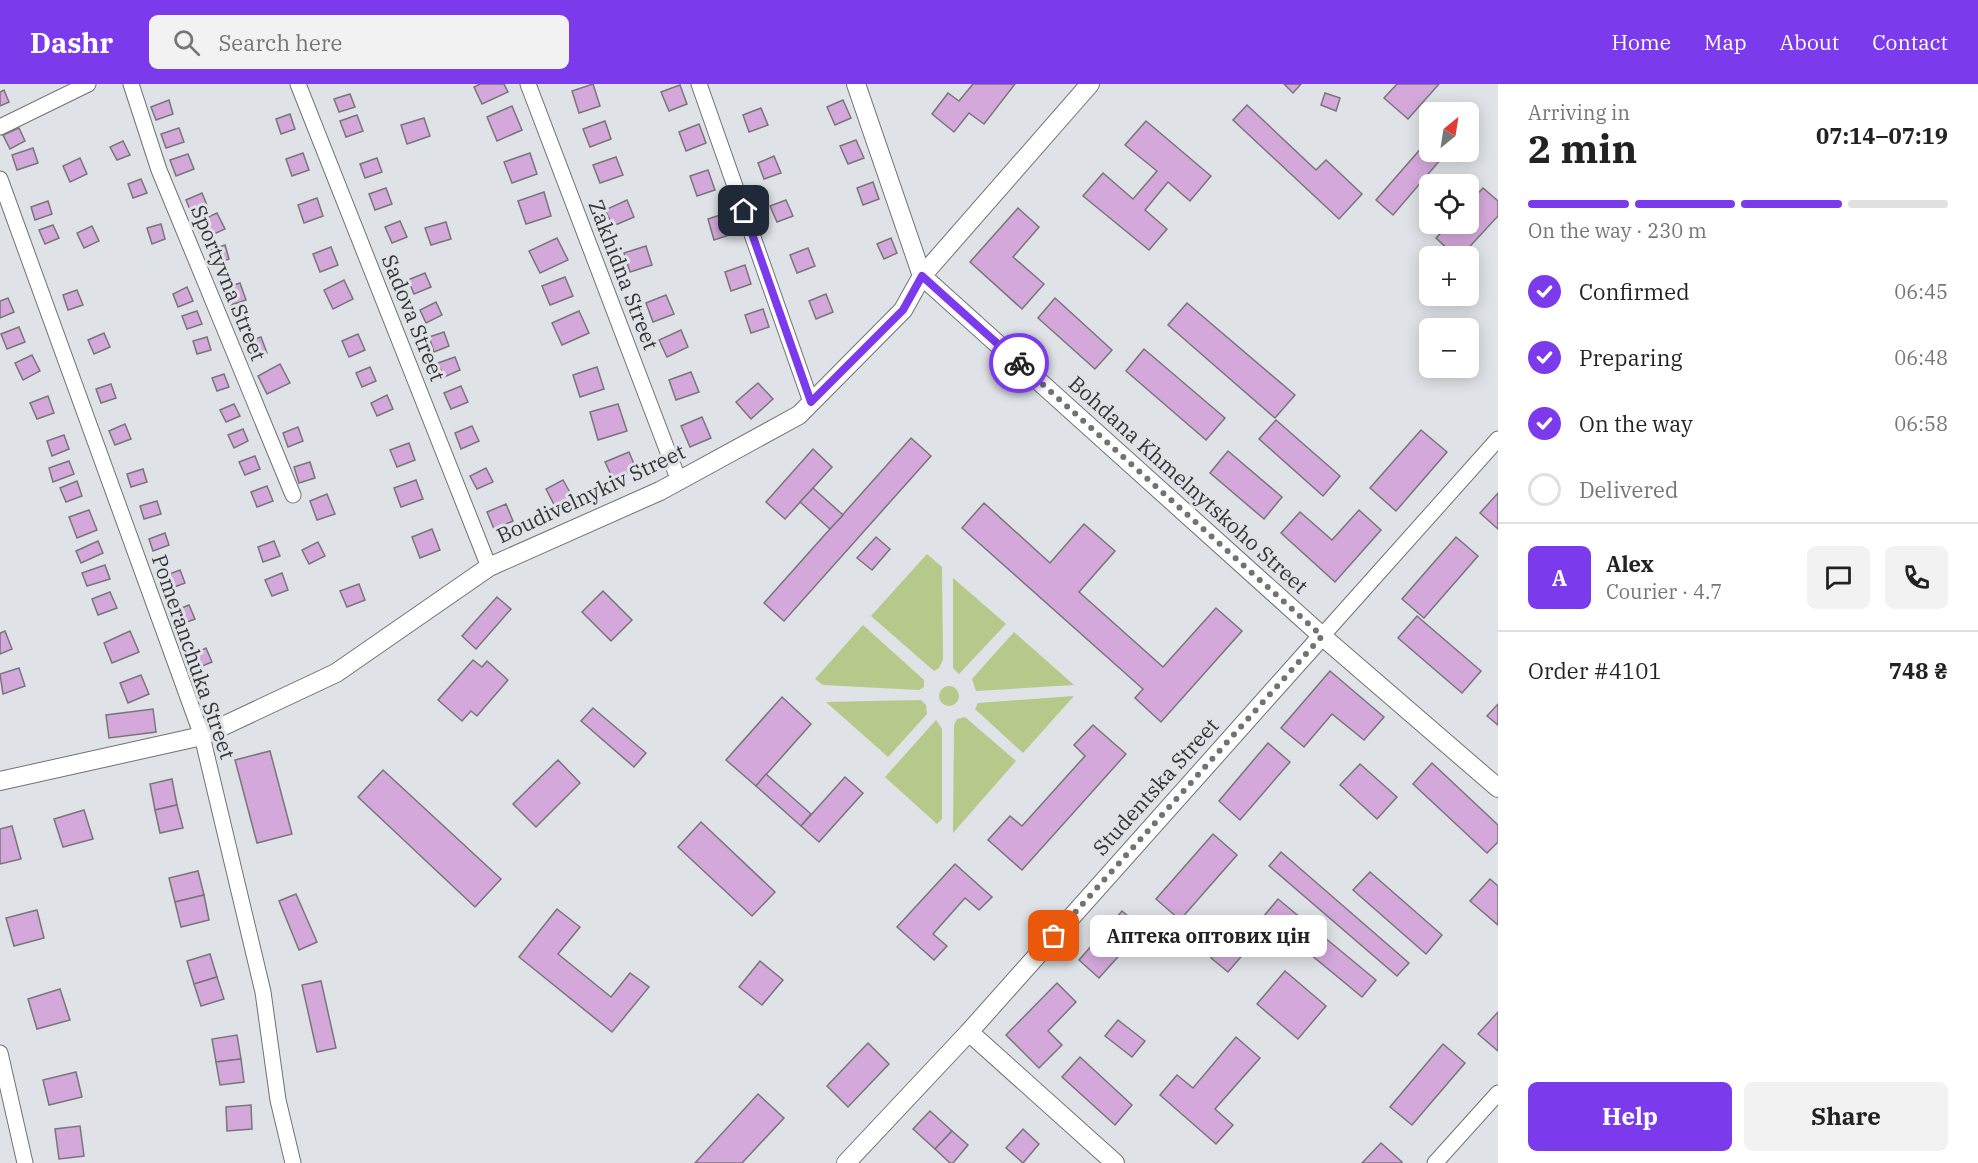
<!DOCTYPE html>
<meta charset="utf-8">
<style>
body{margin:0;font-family:"IBM Plex Serif",serif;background:#f2f2f2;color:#222;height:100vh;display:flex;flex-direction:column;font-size:22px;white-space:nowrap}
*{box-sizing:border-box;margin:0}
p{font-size:20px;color:#767676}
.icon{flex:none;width:33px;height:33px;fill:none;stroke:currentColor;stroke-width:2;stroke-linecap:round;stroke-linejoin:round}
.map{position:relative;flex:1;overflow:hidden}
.drawer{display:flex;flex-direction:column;background:#fff;width:480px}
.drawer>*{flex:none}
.needle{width:39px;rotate:30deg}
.fabs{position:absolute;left:1419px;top:18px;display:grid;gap:12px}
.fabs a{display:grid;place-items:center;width:60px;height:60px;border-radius:9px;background:#fff;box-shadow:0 3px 15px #0003;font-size:30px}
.pin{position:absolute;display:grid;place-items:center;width:51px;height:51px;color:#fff;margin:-26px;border-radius:12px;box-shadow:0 3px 9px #0006}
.courier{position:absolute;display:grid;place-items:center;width:60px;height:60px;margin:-30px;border:4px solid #7c3aed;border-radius:50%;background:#fff;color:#222;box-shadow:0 2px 8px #0007}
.bubble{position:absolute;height:42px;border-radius:9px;background:#fff;box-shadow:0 3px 15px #0003;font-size:20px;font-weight:800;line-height:42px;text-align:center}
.head em{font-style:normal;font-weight:800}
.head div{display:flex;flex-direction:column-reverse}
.head{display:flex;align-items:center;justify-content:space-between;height:102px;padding:0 30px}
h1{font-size:39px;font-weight:800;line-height:45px}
.bar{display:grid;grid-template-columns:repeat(4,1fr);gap:9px 6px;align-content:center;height:72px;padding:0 30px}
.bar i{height:8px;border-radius:4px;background:#e0e0e0}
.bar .selected{background:#7c3aed}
.bar p{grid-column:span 4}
.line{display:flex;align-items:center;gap:15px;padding:0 30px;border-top:2px solid #e0e0e0}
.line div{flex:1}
.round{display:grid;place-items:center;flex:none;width:63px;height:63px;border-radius:9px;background:#f2f2f2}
ol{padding:0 30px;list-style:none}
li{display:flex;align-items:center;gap:18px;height:66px}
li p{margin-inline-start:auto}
li .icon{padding:6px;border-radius:50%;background:#7c3aed;color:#fff;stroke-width:4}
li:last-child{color:#767676}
li i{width:33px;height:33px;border:3px solid #e0e0e0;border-radius:50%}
.cta{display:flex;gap:12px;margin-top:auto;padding:12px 30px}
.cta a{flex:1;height:69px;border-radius:9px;background:#7c3aed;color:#fff;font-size:24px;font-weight:800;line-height:69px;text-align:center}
.cta a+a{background:#f2f2f2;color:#222}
header{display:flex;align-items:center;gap:36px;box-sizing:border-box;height:84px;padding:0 30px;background:#7c3aed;color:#fff}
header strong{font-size:28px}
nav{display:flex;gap:33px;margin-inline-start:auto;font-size:21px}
.search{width:420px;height:54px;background:#f2f2f2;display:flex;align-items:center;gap:15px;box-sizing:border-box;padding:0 21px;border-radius:9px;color:#767676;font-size:22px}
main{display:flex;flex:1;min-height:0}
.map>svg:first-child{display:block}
.green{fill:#b6c88a}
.building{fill:#d4a8db;stroke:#797679;stroke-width:1.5}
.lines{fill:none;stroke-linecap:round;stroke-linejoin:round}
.minor-casing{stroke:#707376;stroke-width:17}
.tertiary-casing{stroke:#707376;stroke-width:20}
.minor{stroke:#fff;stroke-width:15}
.tertiary{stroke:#fff;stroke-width:18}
.done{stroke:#707274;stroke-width:6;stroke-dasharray:0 10.8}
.route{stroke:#7c3aed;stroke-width:8}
.labels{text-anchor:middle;stroke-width:6;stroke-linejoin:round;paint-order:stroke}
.street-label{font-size:21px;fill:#343537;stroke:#dfe2e6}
</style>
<header>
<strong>Dashr</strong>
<div class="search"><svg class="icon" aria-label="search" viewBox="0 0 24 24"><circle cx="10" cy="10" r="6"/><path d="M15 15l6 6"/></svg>Search here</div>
<nav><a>Home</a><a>Map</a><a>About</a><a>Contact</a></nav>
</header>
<main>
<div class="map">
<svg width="1498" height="1079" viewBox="0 0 1498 1079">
<rect width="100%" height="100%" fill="#dfe2e6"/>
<g class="green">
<path d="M927 470 942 483 943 575 939 584 934 587 871 532Z"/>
<path d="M953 494 1006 540 959 590 953 584Z"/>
<path d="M863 541 924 596V603L919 606 823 601 815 595Z"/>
<path d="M1014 548 1074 601 976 607 972 595Z"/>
<circle cx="949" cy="612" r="10"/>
<path d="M1074 612 1023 669 975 625 978 619Z"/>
<path d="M921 616 926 621 927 630 888 673 826 618Z"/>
<path d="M965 633 1016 677 953 749 954 641 957 635Z"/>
<path d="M936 636 942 645V735L937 740 885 693Z"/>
</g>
<g class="building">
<path d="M480 0H504L508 8 482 20 474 3Z"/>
<path d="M593 0 600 22 579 29 572 7Z"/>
<path d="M973 0H1015L984 40 969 29 954 48 932 30 948 9 959 17Z"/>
<path d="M1284 0H1301L1293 9Z"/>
<path d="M1397 0H1439L1408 35 1384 14Z"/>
<path d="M680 1 687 20 669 27 661 8Z"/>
<path d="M4 6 9 18 0 22V8Z"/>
<path d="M1325 9 1340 14 1336 27 1321 21Z"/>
<path d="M350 10 355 23 339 28 334 15Z"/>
<path d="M169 16 173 30 156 36 151 23Z"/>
<path d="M843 16 851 34 835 41 827 23Z"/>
<path d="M1247 21 1316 86 1326 76 1362 110 1339 135 1233 36Z"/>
<path d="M512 22 522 46 497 57 487 33Z"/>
<path d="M761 24 768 41 749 48 743 31Z"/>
<path d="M290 30 295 45 281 50 276 35Z"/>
<path d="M357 31 363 47 346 53 340 37Z"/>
<path d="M424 34 430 52 407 60 401 41Z"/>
<path d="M605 37 611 55 590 63 583 45Z"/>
<path d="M1146 37 1211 92 1190 117 1168 98 1145 126 1167 145 1149 166 1083 112 1103 89 1133 115 1157 87 1125 61Z"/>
<path d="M699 40 706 59 686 67 679 48Z"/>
<path d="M19 44 25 57 10 65 3 51Z"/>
<path d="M179 44 184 58 166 64 161 50Z"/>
<path d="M1430 54V68H1447L1393 131 1376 116Z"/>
<path d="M856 56 864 74 848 80 840 62Z"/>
<path d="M123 57 130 71 117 76 110 63Z"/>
<path d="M33 64 38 79 17 86 12 71Z"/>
<path d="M303 69 309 86 292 92 286 75Z"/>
<path d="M530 69 537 90 512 99 504 78Z"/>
<path d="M188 70 194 85 176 92 170 76Z"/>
<path d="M774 72 781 89 764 95 758 79Z"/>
<path d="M616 73 623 91 600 99 593 81Z"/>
<path d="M80 74 87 90 70 98 63 82Z"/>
<path d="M377 74 382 88 365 94 360 80Z"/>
<path d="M708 86 715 106 697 112 690 92Z"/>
<path d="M141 95 147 109 133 114 128 100Z"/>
<path d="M873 98 879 115 863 121 857 104Z"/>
<path d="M386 104 392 120 375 126 369 110Z"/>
<path d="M1483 104 1498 117V132L1461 172H1455L1436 154 1450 140H1468V120Z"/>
<path d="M544 108 551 132 526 140 518 117Z"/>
<path d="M202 109 209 126 193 133 186 116Z"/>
<path d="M317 114 323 132 304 139 298 121Z"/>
<path d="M627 116 634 133 613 142 605 126Z"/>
<path d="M786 116 793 132 777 138 770 122Z"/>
<path d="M48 117 52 130 35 136 31 123Z"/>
<path d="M1018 124 1039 143 1013 173 1044 200 1022 225 970 178Z"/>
<path d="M217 129 225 145 203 155 195 139Z"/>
<path d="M726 129 732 150 714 156 708 135Z"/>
<path d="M400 137 407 153 392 159 385 143Z"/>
<path d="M446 138 451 155 431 161 425 144Z"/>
<path d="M161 140 165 155 152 160 147 144Z"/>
<path d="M53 141 59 154 45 160 39 146Z"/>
<path d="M92 142 99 157 84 164 77 149Z"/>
<path d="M557 154 568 176 540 189 529 167Z"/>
<path d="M891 154 897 169 884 175 877 160Z"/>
<path d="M225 161 229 175 213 181 208 167Z"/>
<path d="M646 162 652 181 630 188 624 169Z"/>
<path d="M331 163 338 181 320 188 313 170Z"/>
<path d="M808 164 815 182 797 189 790 171Z"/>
<path d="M745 181 751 200 731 207 725 188Z"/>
<path d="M425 189 431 203 414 210 408 196Z"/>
<path d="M565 193 573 212 550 221 542 202Z"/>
<path d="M344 196 353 215 333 225 324 206Z"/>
<path d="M240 199 246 216 231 221 225 204Z"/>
<path d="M187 203 193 217 178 223 173 210Z"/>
<path d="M77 206 83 221 68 226 63 211Z"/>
<path d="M826 210 833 228 816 235 809 217Z"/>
<path d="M666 211 674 230 653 238 646 219Z"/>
<path d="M8 214 14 228 0 234V217Z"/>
<path d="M1055 214 1112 266 1095 285 1038 234Z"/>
<path d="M436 218 442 231 426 239 420 226Z"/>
<path d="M1187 219 1295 311 1275 334 1168 241Z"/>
<path d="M763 225 769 243 751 249 745 231Z"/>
<path d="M197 227 202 240 187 245 182 232Z"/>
<path d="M579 227 589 249 562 261 552 239Z"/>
<path d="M19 243 25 258 7 265 1 250Z"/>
<path d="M681 246 688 263 667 273 659 256Z"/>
<path d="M444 248 449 262 434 268 429 253Z"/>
<path d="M104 249 110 263 94 270 88 256Z"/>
<path d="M358 250 365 266 349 273 342 257Z"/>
<path d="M207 253 211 266 197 270 193 257Z"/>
<path d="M261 253 267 269 250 275 245 258Z"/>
<path d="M1144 265 1225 334 1206 356 1126 287Z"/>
<path d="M32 271 40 287 23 296 15 279Z"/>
<path d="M455 273 460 286 444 293 438 279Z"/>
<path d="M280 280 290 299 267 310 258 292Z"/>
<path d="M370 283 376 297 362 303 356 289Z"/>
<path d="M597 283 604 305 580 313 573 291Z"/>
<path d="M691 288 699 308 676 316 669 296Z"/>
<path d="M224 290 229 303 217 307 212 294Z"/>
<path d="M758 299 773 315 751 335 736 318Z"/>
<path d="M111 300 116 314 101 319 96 305Z"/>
<path d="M461 302 468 318 451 325 444 309Z"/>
<path d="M387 311 393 325 377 332 371 319Z"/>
<path d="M48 312 54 329 37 335 30 319Z"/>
<path d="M234 320 240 332 226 338 220 326Z"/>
<path d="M618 320 627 347 598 356 590 328Z"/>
<path d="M702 333 711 354 690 363 681 342Z"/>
<path d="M1276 336 1340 392 1323 412 1259 355Z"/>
<path d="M125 340 131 355 115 361 109 347Z"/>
<path d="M472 342 479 357 461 365 455 349Z"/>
<path d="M298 343 303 357 288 363 283 349Z"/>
<path d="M243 345 248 357 234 364 228 351Z"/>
<path d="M1421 346 1447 368 1396 427 1370 404Z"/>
<path d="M64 351 69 365 52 372 47 357Z"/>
<path d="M911 354 931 372 784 537 764 519Z"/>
<path d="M409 359 415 376 397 383 390 366Z"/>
<path d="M813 365 832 383 785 435 766 418Z"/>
<path d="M1228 367 1282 413 1264 435 1210 389Z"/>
<path d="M629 368 636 385 613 395 605 378Z"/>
<path d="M255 372 260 385 245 391 239 378Z"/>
<path d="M69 377 74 390 53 398 49 384Z"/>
<path d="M310 378 315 394 299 399 294 383Z"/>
<path d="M486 384 493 398 477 405 470 392Z"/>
<path d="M143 385 147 398 131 403 127 390Z"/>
<path d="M416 396 423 415 401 423 394 404Z"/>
<path d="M563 396 576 419 558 428 546 405Z"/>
<path d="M77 397 82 412 66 418 60 404Z"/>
<path d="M267 402 273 417 257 423 251 408Z"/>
<path d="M813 404 843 431 830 445 800 418Z"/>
<path d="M1498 409V445L1480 429Z"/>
<path d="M327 410 335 430 317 436 310 417Z"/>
<path d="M157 417 161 430 144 435 140 422Z"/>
<path d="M984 419 1050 479 1084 440 1115 467 1079 508 1163 583 1216 524 1242 547 1161 638 1135 614 1143 605 962 444Z"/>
<path d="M506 420 513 437 494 445 487 428Z"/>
<path d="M89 426 97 446 77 454 69 433Z"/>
<path d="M1359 426 1381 446 1335 498 1281 449 1300 428 1332 456Z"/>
<path d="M432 445 440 466 420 474 412 453Z"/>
<path d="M165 449 169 461 153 467 149 455Z"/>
<path d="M876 453 890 465 872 486 857 474Z"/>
<path d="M1456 453 1478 472 1424 534 1402 515Z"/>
<path d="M98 457 103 469 81 479 76 467Z"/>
<path d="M274 457 280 472 263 478 258 463Z"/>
<path d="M318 458 325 472 309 480 302 466Z"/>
<path d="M105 481 110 495 87 502 82 489Z"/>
<path d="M180 486 185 499 169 505 164 492Z"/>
<path d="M282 489 288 506 272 512 265 496Z"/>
<path d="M359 500 365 516 347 523 340 507Z"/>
<path d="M603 507 632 536 611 557 582 528Z"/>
<path d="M110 508 117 524 98 531 92 515Z"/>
<path d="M497 513 511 525 476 565 462 552Z"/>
<path d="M189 521 195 535 179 541 174 527Z"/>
<path d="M1417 532 1481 587 1462 609 1398 554Z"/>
<path d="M5 547 12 565 0 570V549Z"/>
<path d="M130 547 139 568 112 579 104 559Z"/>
<path d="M206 564 212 578 197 584 191 571Z"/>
<path d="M473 576 482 583 487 577 508 596 477 632 471 627 462 637 438 616Z"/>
<path d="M19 584 25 602 3 610 0 590Z"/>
<path d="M1330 587 1384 633 1364 656 1332 630 1304 663 1281 644Z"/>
<path d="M141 591 149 610 128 619 120 599Z"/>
<path d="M782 613 811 640 756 702 726 676Z"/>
<path d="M1498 620V641L1487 632Z"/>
<path d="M593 624 646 669 634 683 581 637Z"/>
<path d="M153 625 156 648 109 654 106 631Z"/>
<path d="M1093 641 1126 670 1022 786 988 756 1010 732 1022 742 1085 672 1074 661Z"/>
<path d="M1268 659 1290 678 1240 736 1219 717Z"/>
<path d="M270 667 292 750 257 759 235 676Z"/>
<path d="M558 676 580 699 536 743 513 720Z"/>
<path d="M1432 679 1498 741V758L1487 769 1413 700Z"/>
<path d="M1360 680 1397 713 1377 735 1340 701Z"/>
<path d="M383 686 501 795 475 823 358 713Z"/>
<path d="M766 690 811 730 801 742 756 702Z"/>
<path d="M845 693 863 709 819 758 801 742Z"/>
<path d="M172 695 177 721 155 726 150 700Z"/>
<path d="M177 721 183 744 160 749 155 726Z"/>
<path d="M84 726 93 755 63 763 54 735Z"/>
<path d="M701 738 775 808 752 832 678 763Z"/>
<path d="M12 742 21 775 0 780V745Z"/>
<path d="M1213 750 1237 771 1180 836 1156 815Z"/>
<path d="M1281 768 1409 879 1397 892 1269 782Z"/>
<path d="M955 780 992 813 979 826 965 814 933 850 947 862 934 876 897 843Z"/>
<path d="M198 787 204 811 175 818 169 794Z"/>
<path d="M1370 788 1442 851 1426 870 1353 806Z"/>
<path d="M1490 795 1498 802V841L1470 817Z"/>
<path d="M296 810 317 858 299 866 279 817Z"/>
<path d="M204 811 209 836 181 843 175 818Z"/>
<path d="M1278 815 1376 896 1362 913 1264 832Z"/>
<path d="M557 825 580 843 558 870 611 913 630 889 649 903 612 948 519 873Z"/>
<path d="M37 826 44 854 14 862 6 834Z"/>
<path d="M1122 827 1143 845 1099 894 1079 876Z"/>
<path d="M1227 854 1245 868 1228 888 1211 874Z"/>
<path d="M210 870 217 893 194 900 187 877Z"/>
<path d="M760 877 783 896 762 921 739 903Z"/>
<path d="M1285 887 1326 922 1298 955 1257 920Z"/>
<path d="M217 893 224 915 201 922 194 900Z"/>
<path d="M321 897 336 964 317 968 302 901Z"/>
<path d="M1057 899 1076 918 1048 947 1062 961 1039 984 1006 951Z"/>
<path d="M60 905 70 936 37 945 28 915Z"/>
<path d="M1498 928V967L1478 950Z"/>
<path d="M1118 936 1145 957 1132 973 1105 952Z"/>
<path d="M237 951 241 975 216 978 212 955Z"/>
<path d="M1236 953 1260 974 1215 1025 1233 1041 1216 1060 1160 1011 1177 991 1193 1004Z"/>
<path d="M868 959 889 980 848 1023 827 1002Z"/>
<path d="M1443 960 1465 979 1412 1041 1390 1023Z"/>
<path d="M1080 973 1132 1021 1115 1041 1062 993Z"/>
<path d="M241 975 244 998 220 1001 216 978Z"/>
<path d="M76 988 82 1013 49 1021 43 996Z"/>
<path d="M758 1010 784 1034 742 1079H695Z"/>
<path d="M251 1021 252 1045 227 1047 226 1023Z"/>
<path d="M930 1027 952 1047 935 1065 913 1045Z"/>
<path d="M80 1042 84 1072 59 1075 55 1045Z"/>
<path d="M1023 1045 1039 1060 1023 1079 1006 1064Z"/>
<path d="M952 1047 968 1061 953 1079H950L935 1065Z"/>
<path d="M1381 1059 1402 1078 1401 1079H1362Z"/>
</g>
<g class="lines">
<g class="minor-casing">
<g id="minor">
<path d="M131 0 159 86 293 411"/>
<path d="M298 0 489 483"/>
<path d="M528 0 679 397"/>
<path d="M699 0 811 318"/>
<path d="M0 43 88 0"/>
<path d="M0 95 202 652 263 908 278 1016 293 1079"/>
<path d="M1322 552 1498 355"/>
<path d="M0 969 25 1079"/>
<path d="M1435 1079 1498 1009"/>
</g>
</g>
<g class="tertiary-casing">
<g id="tertiary">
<path d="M856 0 922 192 1322 552 1498 704"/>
<path d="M0 697 202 652 336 589 489 483 660 407 799 331 903 226 922 192 1090 0"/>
<path d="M969 948 1115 1079"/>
<path d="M846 1079 969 948 1322 552"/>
</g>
</g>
<use href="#minor" class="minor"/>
<use href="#tertiary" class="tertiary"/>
</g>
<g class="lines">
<path class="done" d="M1019 279 1322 552 1054 852"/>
<path class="route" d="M744 127 811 318 903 226 922 192 1019 279"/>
</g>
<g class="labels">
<g class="street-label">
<text transform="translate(623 191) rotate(69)" y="7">Zakhidna Street</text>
<text transform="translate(228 199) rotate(68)" y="7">Sportyvna Street</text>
<text transform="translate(413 234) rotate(68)" y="7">Sadova Street</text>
<text transform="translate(1188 401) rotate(42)" y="7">Bohdana Khmelnytskoho Street</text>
<text transform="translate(591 410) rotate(-25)" y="7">Boudivelnykiv Street</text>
<text transform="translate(193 573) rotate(71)" y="7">Pomeranchuka Street</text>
<text transform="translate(1156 703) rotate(-48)" y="7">Studentska Street</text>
</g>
</g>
</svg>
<div class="fabs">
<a><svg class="needle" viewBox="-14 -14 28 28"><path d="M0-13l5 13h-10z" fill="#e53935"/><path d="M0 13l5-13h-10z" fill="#767676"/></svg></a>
<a><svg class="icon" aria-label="locate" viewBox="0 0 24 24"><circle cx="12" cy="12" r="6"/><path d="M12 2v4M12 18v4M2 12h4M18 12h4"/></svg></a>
<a>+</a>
<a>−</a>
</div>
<div class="pin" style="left:1054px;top:852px;background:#ea580c"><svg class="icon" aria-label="bag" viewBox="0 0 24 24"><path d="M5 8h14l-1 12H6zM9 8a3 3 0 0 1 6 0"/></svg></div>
<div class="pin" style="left:744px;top:127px;background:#1f2937"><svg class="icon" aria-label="home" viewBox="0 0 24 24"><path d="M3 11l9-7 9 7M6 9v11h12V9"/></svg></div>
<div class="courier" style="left:1019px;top:279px"><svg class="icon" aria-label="bike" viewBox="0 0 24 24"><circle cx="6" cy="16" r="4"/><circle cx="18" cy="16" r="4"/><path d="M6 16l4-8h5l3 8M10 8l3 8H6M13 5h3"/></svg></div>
<div class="bubble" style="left:1090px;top:831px;width:237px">Аптека оптових цін</div>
</div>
<section class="drawer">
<div class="head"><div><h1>2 min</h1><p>Arriving in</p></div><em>07:14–07:19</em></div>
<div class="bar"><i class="selected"></i><i class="selected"></i><i class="selected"></i><i></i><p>On the way · 230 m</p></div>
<ol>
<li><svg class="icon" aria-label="check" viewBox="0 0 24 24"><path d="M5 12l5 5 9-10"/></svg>Confirmed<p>06:45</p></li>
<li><svg class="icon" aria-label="check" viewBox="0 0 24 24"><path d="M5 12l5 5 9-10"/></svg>Preparing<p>06:48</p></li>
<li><svg class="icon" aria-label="check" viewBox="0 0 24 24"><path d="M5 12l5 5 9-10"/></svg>On the way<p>06:58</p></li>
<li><i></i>Delivered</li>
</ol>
<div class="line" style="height:108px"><b class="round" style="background:#7c3aed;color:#fff">A</b><div><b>Alex</b><p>Courier · 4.7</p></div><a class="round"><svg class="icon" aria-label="chat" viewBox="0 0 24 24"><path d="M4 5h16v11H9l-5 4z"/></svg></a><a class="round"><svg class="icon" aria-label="phone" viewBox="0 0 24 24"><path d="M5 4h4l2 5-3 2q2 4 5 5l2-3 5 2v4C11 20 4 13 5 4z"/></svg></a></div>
<div class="line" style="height:78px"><div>Order #4101</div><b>748 ₴</b></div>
<div class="cta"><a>Help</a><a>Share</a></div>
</section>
</main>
